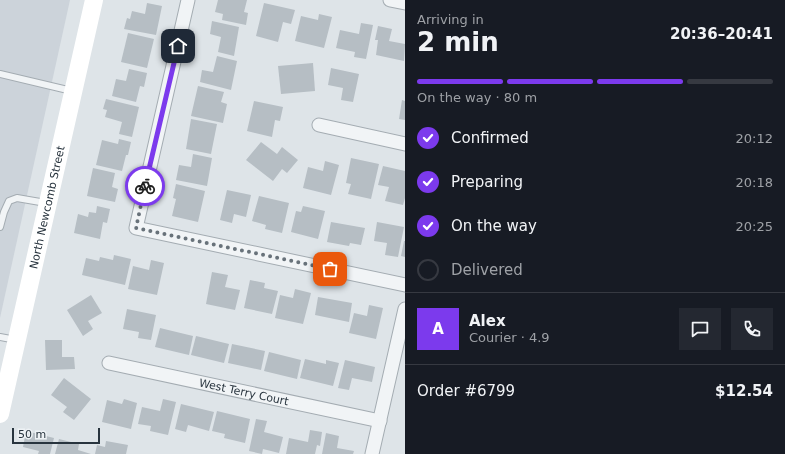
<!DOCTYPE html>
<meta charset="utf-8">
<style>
body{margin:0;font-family:"DejaVu Sans",sans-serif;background:#242831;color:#f1f3f6;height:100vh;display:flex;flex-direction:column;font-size:15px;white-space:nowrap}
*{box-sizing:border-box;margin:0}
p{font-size:13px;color:#9ea1a6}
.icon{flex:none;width:22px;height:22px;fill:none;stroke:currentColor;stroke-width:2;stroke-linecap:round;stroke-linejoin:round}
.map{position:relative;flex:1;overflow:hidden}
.panel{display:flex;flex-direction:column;background:#171b24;width:380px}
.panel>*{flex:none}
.scale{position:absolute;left:12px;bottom:10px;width:88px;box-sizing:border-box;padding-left:4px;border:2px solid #28343e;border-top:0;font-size:11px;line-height:14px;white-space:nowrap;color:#28343e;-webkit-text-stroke:3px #eef2f5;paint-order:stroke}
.pin{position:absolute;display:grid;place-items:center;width:34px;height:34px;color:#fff;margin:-17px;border-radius:8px;box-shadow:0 2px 6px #0006}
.courier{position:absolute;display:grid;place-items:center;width:40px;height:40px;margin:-20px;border:3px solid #7c3aed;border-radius:50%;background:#fff;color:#222;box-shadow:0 1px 5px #0007}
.overview em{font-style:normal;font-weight:800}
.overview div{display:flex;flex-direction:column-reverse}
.overview{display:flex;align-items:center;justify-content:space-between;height:68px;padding:0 12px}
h1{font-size:26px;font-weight:800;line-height:30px}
.bar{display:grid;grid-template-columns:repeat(4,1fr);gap:6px 4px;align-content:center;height:48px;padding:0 12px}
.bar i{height:5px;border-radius:3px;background:#363941}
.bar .on{background:#7c3aed}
.bar p{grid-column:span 4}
.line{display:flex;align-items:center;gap:10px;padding:0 12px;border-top:1px solid #363941}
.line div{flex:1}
.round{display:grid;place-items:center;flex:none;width:42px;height:42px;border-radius:0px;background:#242831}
ol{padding:0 12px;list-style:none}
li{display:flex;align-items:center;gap:12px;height:44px}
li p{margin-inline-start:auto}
li .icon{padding:4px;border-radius:50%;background:#7c3aed;color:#fff;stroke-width:4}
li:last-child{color:#9ea1a6}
li i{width:22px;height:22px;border:2px solid #363941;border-radius:50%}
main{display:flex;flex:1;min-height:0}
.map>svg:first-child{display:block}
.built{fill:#ccd3da}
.building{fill:#b6bec4}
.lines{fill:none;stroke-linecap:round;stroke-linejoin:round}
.lane-casing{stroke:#a4acb2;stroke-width:8}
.street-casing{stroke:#a4acb2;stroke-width:15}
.lane{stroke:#f1f4f6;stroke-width:6}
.street{stroke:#f1f4f6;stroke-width:13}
.secondary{stroke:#fff;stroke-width:18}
.done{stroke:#68727a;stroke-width:4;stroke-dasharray:0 7.2}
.route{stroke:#7c3aed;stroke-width:5}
.labels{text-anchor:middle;stroke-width:3;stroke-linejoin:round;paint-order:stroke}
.street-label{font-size:11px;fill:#28343e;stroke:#eef2f5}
</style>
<main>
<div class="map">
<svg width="405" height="454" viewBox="0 0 405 454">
<rect width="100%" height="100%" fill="#dee4e8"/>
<path class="built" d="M0 0H70L0 318Z"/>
<g class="building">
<path d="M218 0H247L244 12 248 13 246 25 222 20 223 14 215 12Z"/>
<path d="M147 3 162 6 156 35 124 29 127 18 130 19 132 11 145 14Z"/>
<path d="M264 3 295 10 291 24 283 22 278 42 256 36Z"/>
<path d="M319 14 332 17 324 48 295 41 301 16 318 20Z"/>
<path d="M212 21 239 27 234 56 218 52 221 37 210 34Z"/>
<path d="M361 23 373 25 366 59 354 57 355 52 336 48 340 30 359 34Z"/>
<path d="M378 26 392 29 389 41 405 44 404 61 376 55 378 40H375Z"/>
<path d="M128 33 154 39 147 68 121 62Z"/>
<path d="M217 56 237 61 231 90 200 82 202 70 213 72Z"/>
<path d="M313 63 315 91 281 94 278 66Z"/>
<path d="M331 68 359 74 353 102 341 100 343 88 328 85Z"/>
<path d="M129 69 147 73 144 87 140 86 136 102 112 96 116 79 126 81Z"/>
<path d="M198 86 224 92 221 102 227 104 223 123 191 116Z"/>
<path d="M106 99 139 107 132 137 119 134 122 122 105 117 107 110 103 109Z"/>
<path d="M402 100 405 101V120L399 119Z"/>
<path d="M254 101 283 107 280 121 275 120 272 137 247 131Z"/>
<path d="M191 119 217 124 211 154 186 149Z"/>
<path d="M119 139 131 142 128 155H126L122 171 96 165 102 140 118 144Z"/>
<path d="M261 142 277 154 282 147 298 160 287 173 282 169 273 181 246 160Z"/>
<path d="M193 154 212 158 207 186 176 180 179 165 191 167Z"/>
<path d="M351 158 379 164 371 199 348 194 351 184 346 183Z"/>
<path d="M325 161 339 165 331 195 303 188 308 167 323 171Z"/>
<path d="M383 166 405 171V198L403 205 385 201 389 187 378 185Z"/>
<path d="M93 168 115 173 112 187 118 189 115 202 87 196Z"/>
<path d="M176 184 205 191 198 222 172 216 176 199 173 198Z"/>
<path d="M227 190 251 195 246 217 234 214 232 223 220 220Z"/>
<path d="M259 196 289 203 282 233 265 229 266 225 252 221Z"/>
<path d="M97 206 110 209 107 223 103 222 100 239 74 233 78 214 88 217 89 212 96 213Z"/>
<path d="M303 206 325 211 318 239 291 232 296 211 301 212Z"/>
<path d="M331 222 365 228 361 245 350 243 349 246 327 242Z"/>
<path d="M377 222 404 227 398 257 385 255 387 243 374 241Z"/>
<path d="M404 241H405V257L401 256Z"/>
<path d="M114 255 131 259 125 285 82 275 86 258 99 261 100 257 113 260Z"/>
<path d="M151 260 164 263 157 295 128 289 133 266 149 270Z"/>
<path d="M212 272 228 275 225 287 240 290 235 310 206 304Z"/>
<path d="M250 280 265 283 264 288 278 291 272 314 244 308Z"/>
<path d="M295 289 311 293 303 324 275 318 280 295 293 298Z"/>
<path d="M91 295 102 313 88 321 93 329 83 336 67 310Z"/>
<path d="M318 297 352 303 349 322 315 315Z"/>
<path d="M369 305 383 308 376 339 349 333 354 313 367 316Z"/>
<path d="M127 309 156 315 151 340 138 338 139 332 123 329Z"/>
<path d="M160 328 193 336 189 355 155 347Z"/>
<path d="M196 336 229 344 224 363 191 355Z"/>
<path d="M45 340H62V357H74L75 369 46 370Z"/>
<path d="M232 344 265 351 261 370 228 363Z"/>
<path d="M269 352 301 360 297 379 264 371Z"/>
<path d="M305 359 326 364V360L339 363 333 386 300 378Z"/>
<path d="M345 360 375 367 372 382 352 378 349 390 338 388Z"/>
<path d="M64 378 91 399 74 420 63 412 67 407 51 395Z"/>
<path d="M124 399 137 403 131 429 102 422 107 400 122 404Z"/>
<path d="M163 399 176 402 168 435 150 431 151 426 138 424 142 407 160 411Z"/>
<path d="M181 404 214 412 209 431 188 425 186 432 175 429Z"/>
<path d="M217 411 250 419 245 443 224 438 225 434 212 431Z"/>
<path d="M256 419 267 421 264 432 283 437 279 453 263 449 262 454 249 451Z"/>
<path d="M310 430 322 432 320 446 317 445 315 454H286L289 438 308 442Z"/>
<path d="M26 431 54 438 50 454H38L39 451 23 447Z"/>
<path d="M326 433 339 436 337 448 354 451 353 454H322Z"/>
<path d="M59 439 79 444 78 450 91 454H55Z"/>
<path d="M106 441 128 445 126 454H95L97 445 105 447Z"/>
</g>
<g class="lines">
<g class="lane-casing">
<g id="lane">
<path d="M0 74 72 91"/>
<path d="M0 227 4 212 9 201 17 198 46 203"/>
<path d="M0 337 16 340"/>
</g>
</g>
<g class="street-casing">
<g id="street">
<path d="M188 0 136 228 405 285"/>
<path d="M390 0 405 3"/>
<path d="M319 125 405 144"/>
<path id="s1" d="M109 363 380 421"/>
<path d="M372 454 405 309"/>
</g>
</g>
<use href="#lane" class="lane"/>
<use href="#street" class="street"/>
<path class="secondary" id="s2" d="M0 414 94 0"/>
</g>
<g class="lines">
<path class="done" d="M145 186 136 228 330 269"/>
<path class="route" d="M145 186 178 46"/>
</g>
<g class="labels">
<g class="street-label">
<text dy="4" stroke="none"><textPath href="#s2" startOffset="212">North Newcomb Street</textPath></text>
<text dy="4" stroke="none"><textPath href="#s1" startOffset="138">West Terry Court</textPath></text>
</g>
</g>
</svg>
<div class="scale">50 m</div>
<div class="pin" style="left:330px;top:269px;background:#ea580c"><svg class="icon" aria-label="bag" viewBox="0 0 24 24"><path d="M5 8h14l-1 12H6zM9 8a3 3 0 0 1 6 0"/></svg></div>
<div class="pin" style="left:178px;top:46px;background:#1f2937"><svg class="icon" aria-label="home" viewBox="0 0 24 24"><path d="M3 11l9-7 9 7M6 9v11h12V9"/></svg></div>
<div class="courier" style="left:145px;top:186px"><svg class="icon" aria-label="bike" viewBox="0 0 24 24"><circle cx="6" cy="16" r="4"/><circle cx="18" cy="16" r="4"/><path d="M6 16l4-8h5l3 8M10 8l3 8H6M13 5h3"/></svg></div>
</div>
<section class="panel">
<div class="overview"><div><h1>2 min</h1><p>Arriving in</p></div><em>20:36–20:41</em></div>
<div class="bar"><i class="on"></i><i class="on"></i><i class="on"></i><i></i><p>On the way · 80 m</p></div>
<ol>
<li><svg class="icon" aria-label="check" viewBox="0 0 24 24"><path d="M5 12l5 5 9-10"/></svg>Confirmed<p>20:12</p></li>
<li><svg class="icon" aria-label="check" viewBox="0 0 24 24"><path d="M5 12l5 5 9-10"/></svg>Preparing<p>20:18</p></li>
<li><svg class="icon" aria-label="check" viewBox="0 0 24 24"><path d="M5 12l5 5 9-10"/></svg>On the way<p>20:25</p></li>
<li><i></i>Delivered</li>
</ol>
<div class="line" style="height:72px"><b class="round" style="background:#7c3aed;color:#fff">A</b><div><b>Alex</b><p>Courier · 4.9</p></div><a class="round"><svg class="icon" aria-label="chat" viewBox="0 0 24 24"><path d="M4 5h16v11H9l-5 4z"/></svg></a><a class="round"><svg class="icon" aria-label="phone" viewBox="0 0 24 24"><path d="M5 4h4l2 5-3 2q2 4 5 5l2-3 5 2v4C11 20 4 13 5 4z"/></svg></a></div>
<div class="line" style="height:52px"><div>Order #6799</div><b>$12.54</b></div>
</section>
</main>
